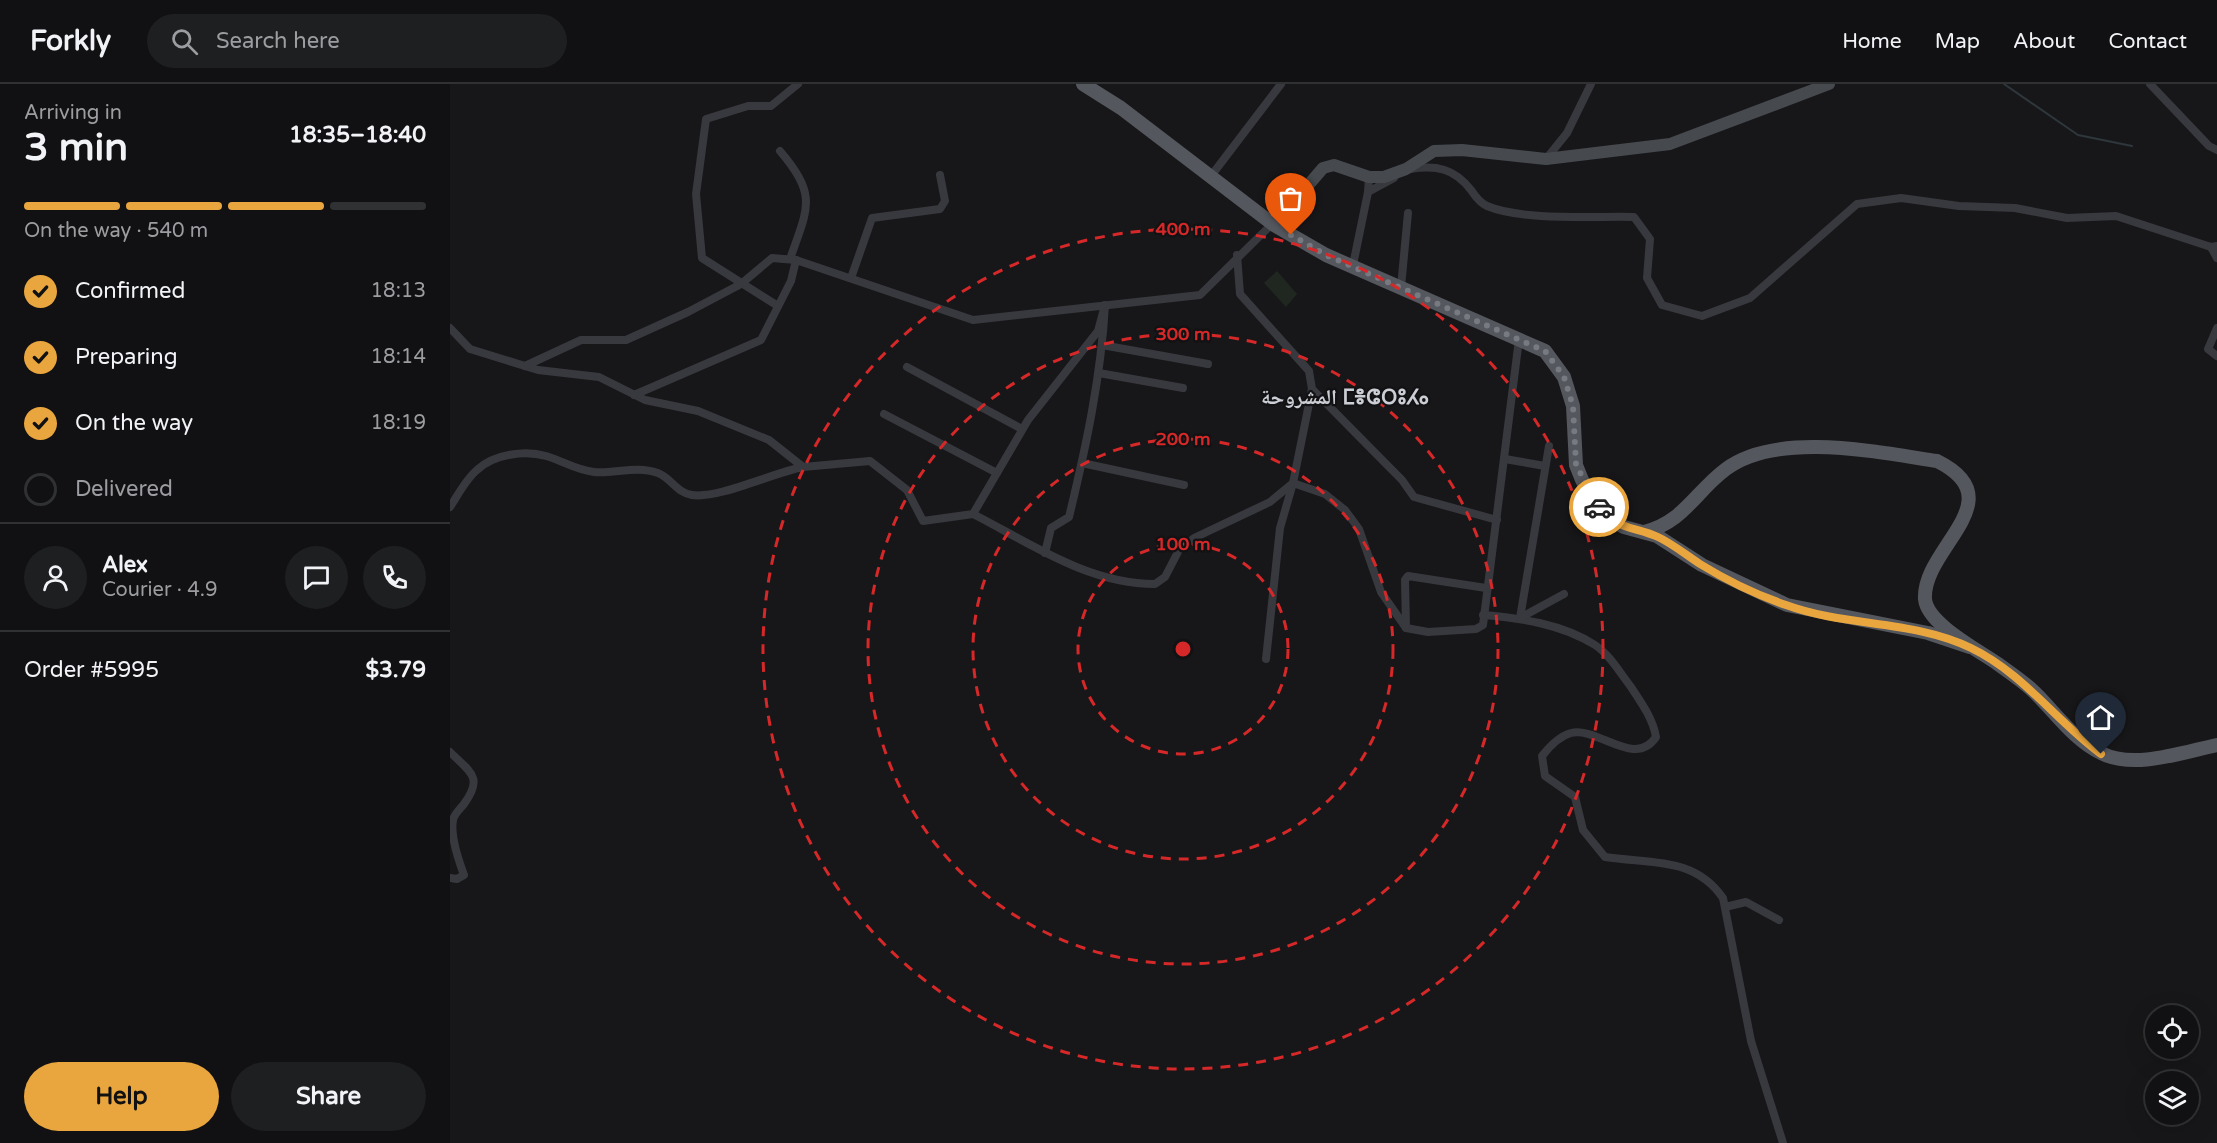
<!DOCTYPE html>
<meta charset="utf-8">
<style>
body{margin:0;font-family:"Varela Round","Noto Naskh Arabic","Noto Sans Tifinagh",sans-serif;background:#1e1f21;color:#f1f3f6;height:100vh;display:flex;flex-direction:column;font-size:22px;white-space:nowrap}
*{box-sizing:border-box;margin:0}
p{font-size:20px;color:#9c9da0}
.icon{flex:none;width:33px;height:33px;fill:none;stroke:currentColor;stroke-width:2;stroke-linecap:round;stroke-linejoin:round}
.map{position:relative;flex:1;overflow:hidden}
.details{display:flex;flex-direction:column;background:#111113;width:450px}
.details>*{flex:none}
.buttons{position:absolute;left:1695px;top:921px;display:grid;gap:12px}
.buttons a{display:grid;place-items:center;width:54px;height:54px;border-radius:50%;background:#111113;box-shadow:0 6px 24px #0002,0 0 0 2px #303133;font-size:30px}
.pin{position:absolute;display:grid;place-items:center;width:51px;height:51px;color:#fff;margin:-62px -26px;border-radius:50% 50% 50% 0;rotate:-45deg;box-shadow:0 0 6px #0007}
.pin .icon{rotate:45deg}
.courier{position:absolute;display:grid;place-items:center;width:60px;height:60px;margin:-30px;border:4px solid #eaa63e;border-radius:50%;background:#fff;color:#222;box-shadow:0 2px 8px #0007}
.overview em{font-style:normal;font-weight:700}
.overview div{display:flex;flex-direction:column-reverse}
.overview{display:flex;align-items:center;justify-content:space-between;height:102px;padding:0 24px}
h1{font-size:39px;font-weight:700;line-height:45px}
.bar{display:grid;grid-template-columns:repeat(4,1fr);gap:9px 6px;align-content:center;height:72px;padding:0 24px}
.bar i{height:8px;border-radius:4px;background:#303133}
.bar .active{background:#eaa63e}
.bar p{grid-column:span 4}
.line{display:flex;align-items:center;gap:15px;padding:0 24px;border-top:2px solid #303133}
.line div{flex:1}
.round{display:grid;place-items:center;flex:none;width:63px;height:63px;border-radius:32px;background:#1e1f21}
ol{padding:0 24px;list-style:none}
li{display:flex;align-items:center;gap:18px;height:66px}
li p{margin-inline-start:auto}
li .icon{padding:6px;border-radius:50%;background:#eaa63e;color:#111;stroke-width:4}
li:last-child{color:#9c9da0}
li i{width:33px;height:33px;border:3px solid #303133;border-radius:50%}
.cta{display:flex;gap:12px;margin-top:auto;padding:12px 24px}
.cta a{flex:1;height:69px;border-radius:36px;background:#eaa63e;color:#111;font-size:24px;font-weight:700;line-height:69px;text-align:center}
.cta a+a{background:#1e1f21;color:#f1f3f6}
header{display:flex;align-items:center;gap:36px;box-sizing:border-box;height:84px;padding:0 30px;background:#111113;border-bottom:2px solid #303133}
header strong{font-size:28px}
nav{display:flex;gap:33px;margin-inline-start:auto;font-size:21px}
.search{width:420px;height:54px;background:#1e1f21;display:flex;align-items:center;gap:15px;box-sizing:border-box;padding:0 21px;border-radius:33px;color:#9c9da0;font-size:22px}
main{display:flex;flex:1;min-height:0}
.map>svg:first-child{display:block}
.garden{fill:#1f2720}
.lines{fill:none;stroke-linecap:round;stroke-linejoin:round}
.stream{stroke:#2e373c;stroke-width:2}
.street{stroke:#38393e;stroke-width:8}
.secondary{stroke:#46494e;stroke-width:12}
.primary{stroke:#54575d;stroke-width:14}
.done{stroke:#777a80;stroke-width:6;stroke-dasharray:0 10.8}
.route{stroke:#eaa63e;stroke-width:8}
.ring{fill:none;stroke:#d62828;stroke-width:3;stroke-dasharray:10 8}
.labels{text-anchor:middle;stroke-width:4.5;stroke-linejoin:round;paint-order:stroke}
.district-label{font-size:21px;font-weight:bold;fill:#cbced4;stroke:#121214}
.centre{fill:#d62828;stroke:#121214;stroke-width:3}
.ring-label{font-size:18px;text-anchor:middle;font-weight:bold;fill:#d62828;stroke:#121214;stroke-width:4.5;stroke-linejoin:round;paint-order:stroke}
</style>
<header>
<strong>Forkly</strong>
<div class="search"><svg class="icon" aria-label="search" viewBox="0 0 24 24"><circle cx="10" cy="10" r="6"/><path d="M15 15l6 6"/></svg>Search here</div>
<nav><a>Home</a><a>Map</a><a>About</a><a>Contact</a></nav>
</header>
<main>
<section class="details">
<div class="overview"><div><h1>3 min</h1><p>Arriving in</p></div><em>18:35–18:40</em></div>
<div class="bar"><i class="active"></i><i class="active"></i><i class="active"></i><i></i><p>On the way · 540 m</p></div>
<ol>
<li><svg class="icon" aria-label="check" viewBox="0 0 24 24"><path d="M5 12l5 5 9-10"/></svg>Confirmed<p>18:13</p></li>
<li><svg class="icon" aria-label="check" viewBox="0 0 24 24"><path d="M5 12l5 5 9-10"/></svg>Preparing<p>18:14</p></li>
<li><svg class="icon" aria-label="check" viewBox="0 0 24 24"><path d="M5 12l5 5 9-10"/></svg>On the way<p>18:19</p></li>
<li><i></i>Delivered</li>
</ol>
<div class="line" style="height:108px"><a class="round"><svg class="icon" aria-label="person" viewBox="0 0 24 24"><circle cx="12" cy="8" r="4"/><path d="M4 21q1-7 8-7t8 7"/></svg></a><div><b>Alex</b><p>Courier · 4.9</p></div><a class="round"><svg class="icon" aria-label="chat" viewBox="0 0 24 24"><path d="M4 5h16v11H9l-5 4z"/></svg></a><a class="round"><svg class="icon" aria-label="phone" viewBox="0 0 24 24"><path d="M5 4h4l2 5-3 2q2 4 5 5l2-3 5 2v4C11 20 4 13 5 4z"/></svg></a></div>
<div class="line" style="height:78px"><div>Order #5995</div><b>$3.79</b></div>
<div class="cta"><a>Help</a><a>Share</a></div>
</section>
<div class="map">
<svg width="1767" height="1059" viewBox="0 0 1767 1059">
<rect width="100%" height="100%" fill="#171719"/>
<path class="garden" d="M827 187 847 210 836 223 814 199Z"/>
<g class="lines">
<path class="stream" d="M1554 0 1628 51 1682 62"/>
<g class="street">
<path d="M1700 0 1759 62 1767 66"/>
<path d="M330 67C368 112 358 123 340 175"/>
<path d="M1096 75 1117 49 1141 0"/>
<path d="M960 85C986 81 1004 84 1021 106 1025 112 1030 119 1037 122 1073 137 1144 132 1184 133L1200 155 1197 194 1212 221 1252 232 1300 214 1407 120 1451 114 1509 122 1565 124 1617 134 1666 132 1761 163 1767 162"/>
<path d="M761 92 831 0"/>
<path d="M919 93 918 108 944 94"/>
<path d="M1761 163 1767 174"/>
<path d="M787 171 790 210 859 287 862 305 843 399 830 444 816 575"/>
<path d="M903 181 918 108"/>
<path d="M401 194 422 134 490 125 495 117 490 91"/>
<path d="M951 203 958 129"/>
<path d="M328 222 252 174 246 110 256 35 298 22H321L348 0"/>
<path d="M0 244 20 265 88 286 149 293 195 316 248 327 319 356 353 383 420 377 457 406 473 437 523 430 578 336 648 247 655 221C651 293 636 363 619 433L601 444 595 469"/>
<path d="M1767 244 1758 265 1767 272"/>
<path d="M652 261 758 280"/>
<path d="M75 282 131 256H176L238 228 291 200 322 174 346 176"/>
<path d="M457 283 572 345"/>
<path d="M649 289 733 304"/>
<path d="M862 305 952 396 964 413 1047 436"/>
<path d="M184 311 311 256 341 197 346 176 523 236 750 211 822 140"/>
<path d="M434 330 547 389"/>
<path d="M1055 375 1095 382"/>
<path d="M632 379 734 401"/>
<path d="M0 423C8 411 16 395 27 386 44 370 75 366 96 372 113 377 126 386 144 388 165 390 186 381 208 389 221 394 227 409 242 411 269 415 322 389 353 383"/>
<path d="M523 430C580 459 638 500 705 500L715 493 729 466 744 454 820 418 843 399 875 410 895 426 909 445 931 508 956 544 978 548 1026 545 1033 541 1069 255"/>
<path d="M1033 531C1070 534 1112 540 1145 561 1160 571 1170 589 1181 603 1191 618 1203 635 1206 653 1185 685 1147 642 1121 649 1110 652 1099 663 1092 672L1095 692 1125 713 1133 746 1155 773C1200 780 1244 772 1273 814L1301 957 1333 1059"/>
<path d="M1070 534 1099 362"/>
<path d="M1070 534 1114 510"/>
<path d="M956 544 955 496 958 492 1036 504"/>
<path d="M0 668C20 688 34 693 14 720 10 725 4 730 3 736 0 752 8 775 14 791L7 795 0 794"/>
<path d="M1275 823 1296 818 1329 836"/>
</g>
<path class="secondary" d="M824 141 873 84 884 81 919 93H934L956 85 984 67 1012 66 1096 75 1220 60 1379 0"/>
<g class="primary">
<path d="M633 0 671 24 824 141 876 171 1095 267 1114 293 1123 322 1126 381 1132 396 1155 433 1174 443 1207 452 1252 481 1337 521 1478 549 1520 563"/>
<path d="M1194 448C1234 438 1245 408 1276 385 1327 347 1427 368 1487 377 1566 416 1472 464 1475 515 1477 540 1530 567 1548 580 1559 588 1571 596 1581 605 1603 625 1623 656 1651 669 1684 686 1733 668 1767 661"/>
</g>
</g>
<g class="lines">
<path class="done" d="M841 151 876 171 1095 267 1114 293 1123 322 1126 381 1149 423"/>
<path class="route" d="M1149 423C1163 445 1187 443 1208 453 1223 460 1236 471 1250 480 1276 496 1307 511 1336 521 1396 543 1464 536 1521 564 1573 589 1606 637 1651 670"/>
</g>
<g class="ring">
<circle cx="733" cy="565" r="105"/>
<circle cx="733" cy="565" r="210"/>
<circle cx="733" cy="565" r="315"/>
<circle cx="733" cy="565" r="420"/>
</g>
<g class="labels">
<g class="district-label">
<text x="895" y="320">المشروحة ⵎⴻⵛⵔⵓⵃⴰ</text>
</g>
</g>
<circle cx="733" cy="565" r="9" class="centre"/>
<g class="ring-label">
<text x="733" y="151">400 m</text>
<text x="733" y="256">300 m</text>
<text x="733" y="361">200 m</text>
<text x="733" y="466">100 m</text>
</g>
</svg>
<div class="buttons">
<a><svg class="icon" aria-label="locate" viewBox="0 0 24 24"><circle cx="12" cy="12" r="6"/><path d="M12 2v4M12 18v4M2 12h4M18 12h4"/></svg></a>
<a><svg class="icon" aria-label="layers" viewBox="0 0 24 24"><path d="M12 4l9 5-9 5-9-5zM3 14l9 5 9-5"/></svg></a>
</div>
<div class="pin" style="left:841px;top:151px;background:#ea580c"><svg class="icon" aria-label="bag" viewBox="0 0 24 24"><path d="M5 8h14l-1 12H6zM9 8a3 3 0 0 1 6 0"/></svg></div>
<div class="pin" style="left:1651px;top:670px;background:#1f2937"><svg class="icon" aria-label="home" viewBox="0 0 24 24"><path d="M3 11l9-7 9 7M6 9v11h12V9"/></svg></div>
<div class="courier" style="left:1149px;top:423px"><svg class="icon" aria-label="car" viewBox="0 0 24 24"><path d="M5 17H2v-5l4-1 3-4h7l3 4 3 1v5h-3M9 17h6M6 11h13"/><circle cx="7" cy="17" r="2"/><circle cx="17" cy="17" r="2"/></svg></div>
</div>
</main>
